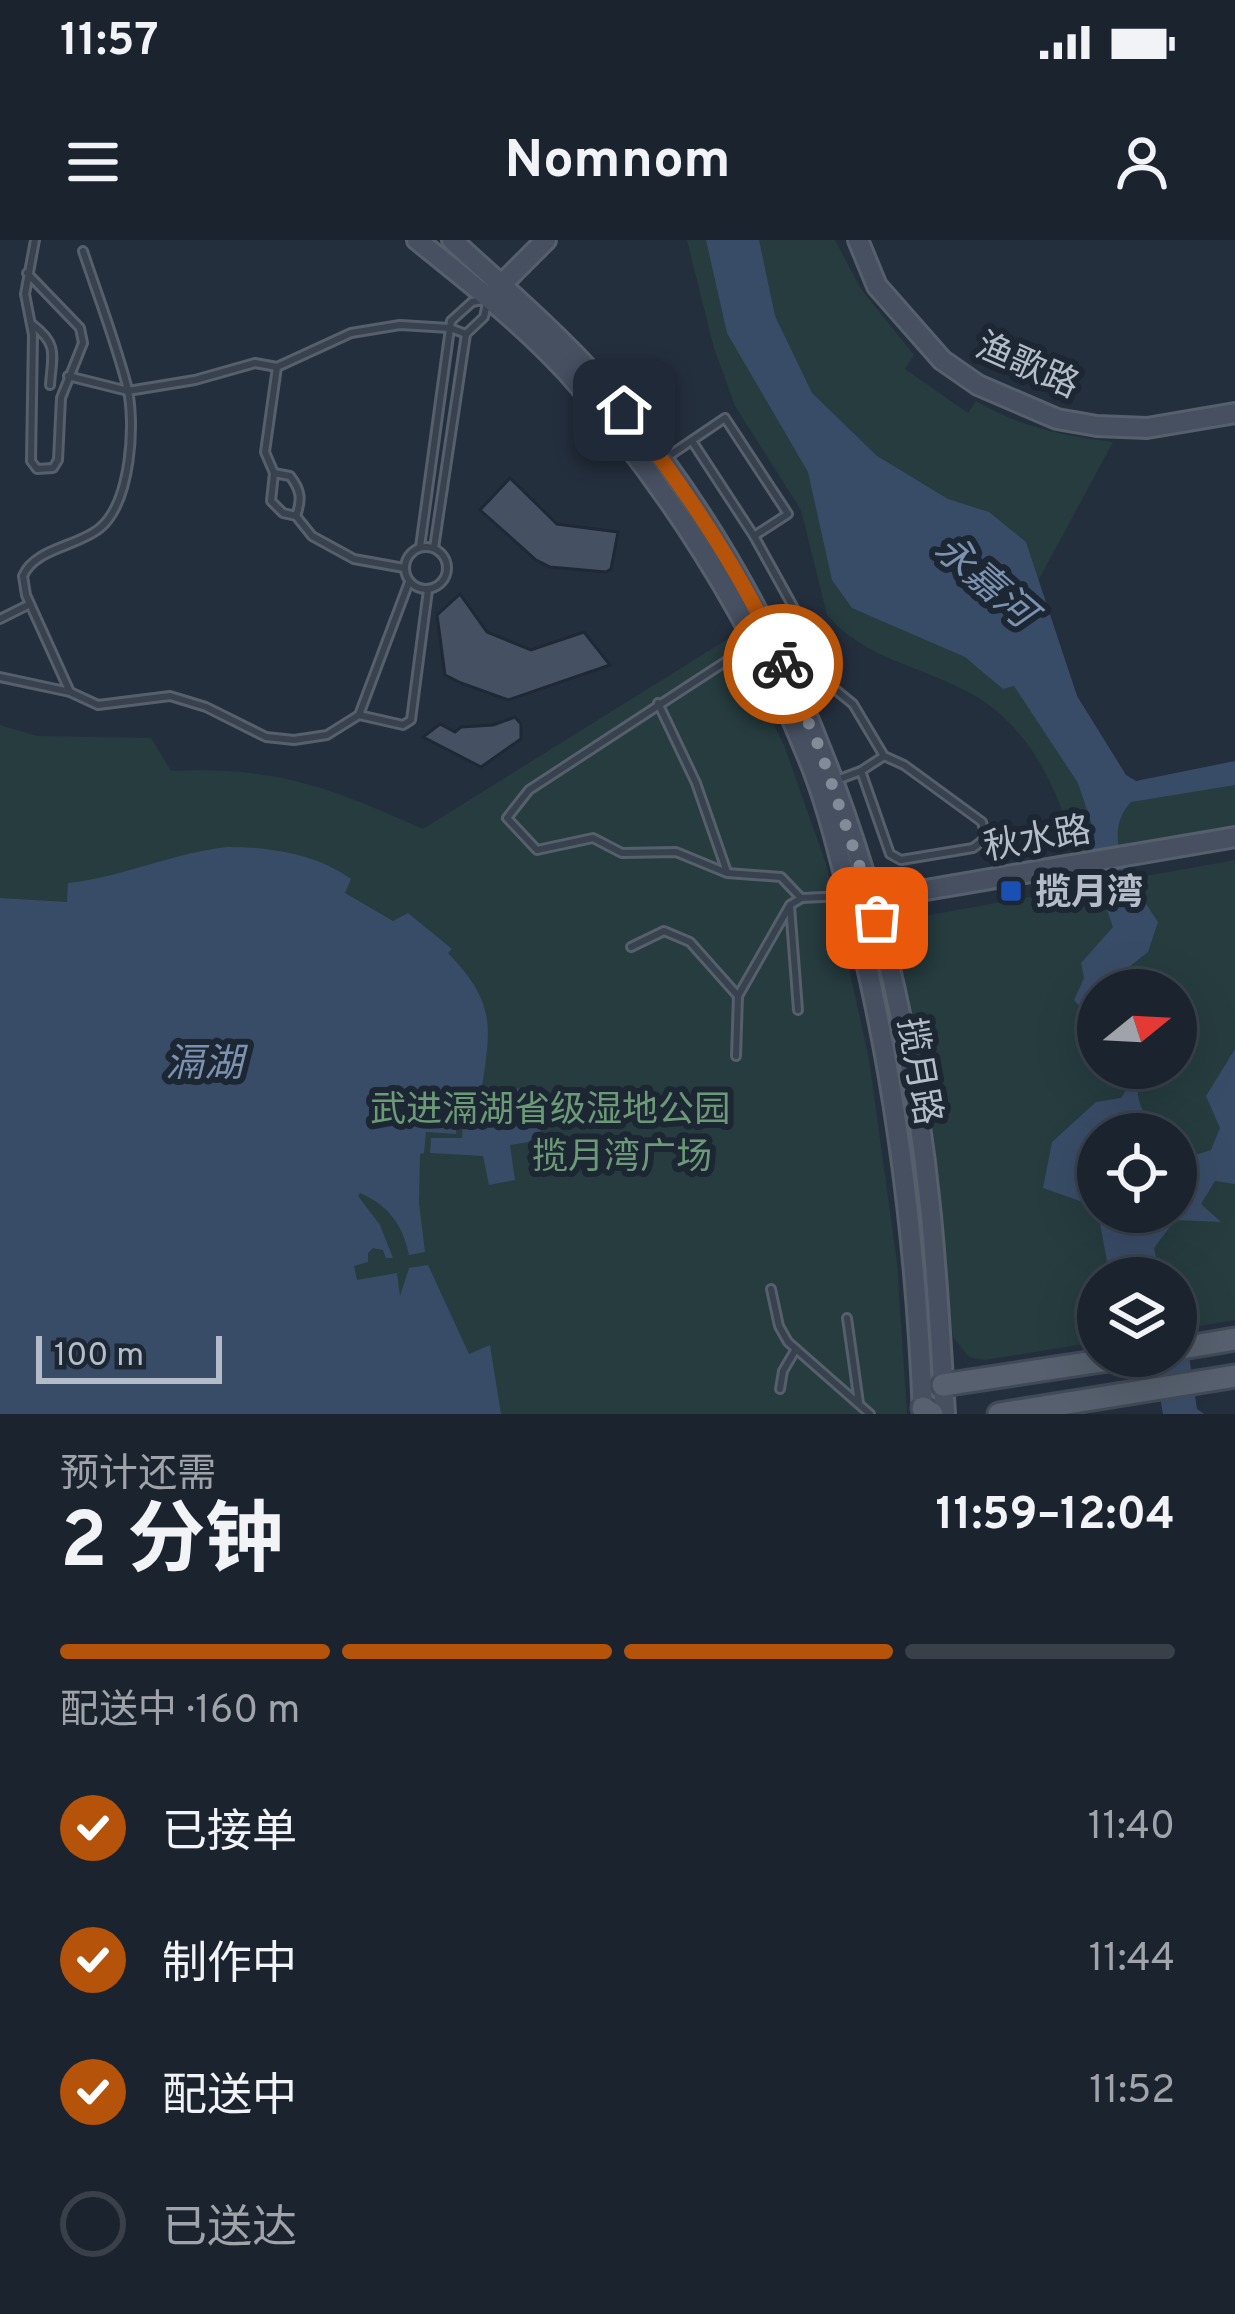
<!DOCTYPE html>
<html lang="zh">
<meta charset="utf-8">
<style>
body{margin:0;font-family:Overpass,"Noto Sans SC",sans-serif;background:#242b36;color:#f1f3f6;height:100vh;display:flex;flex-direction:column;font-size:45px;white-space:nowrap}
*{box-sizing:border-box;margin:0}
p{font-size:39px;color:#a0a4aa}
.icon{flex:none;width:66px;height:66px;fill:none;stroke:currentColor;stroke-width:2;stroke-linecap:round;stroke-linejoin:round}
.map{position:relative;height:1174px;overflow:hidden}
.drawer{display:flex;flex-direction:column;background:#1b232e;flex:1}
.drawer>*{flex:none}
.needle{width:78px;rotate:72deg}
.buttons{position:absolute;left:1077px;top:729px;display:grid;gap:24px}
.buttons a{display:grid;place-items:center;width:120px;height:120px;border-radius:50%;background:#1b232e;box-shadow:0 12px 48px #0002,0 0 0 3px #39404a;font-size:60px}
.scale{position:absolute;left:36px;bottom:30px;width:186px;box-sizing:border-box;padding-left:12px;border:6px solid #b4bcc9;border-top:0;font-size:33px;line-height:42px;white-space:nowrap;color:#b4bcc9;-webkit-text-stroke:9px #1d2633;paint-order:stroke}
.pin{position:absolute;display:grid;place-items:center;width:102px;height:102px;color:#fff;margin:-51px;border-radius:24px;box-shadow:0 6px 18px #0006}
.courier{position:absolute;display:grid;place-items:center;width:120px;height:120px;margin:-60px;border:9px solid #b45309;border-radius:50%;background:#fff;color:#222;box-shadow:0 3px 15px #0007}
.headline em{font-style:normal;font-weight:700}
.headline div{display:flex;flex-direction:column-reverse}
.headline{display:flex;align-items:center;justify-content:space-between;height:204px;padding:0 60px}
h1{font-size:78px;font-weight:700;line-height:90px}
.bar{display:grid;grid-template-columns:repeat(4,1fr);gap:18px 12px;align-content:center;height:144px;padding:0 60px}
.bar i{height:15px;border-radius:9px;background:#39404a}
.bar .active{background:#b45309}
.bar p{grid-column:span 4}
ol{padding:0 60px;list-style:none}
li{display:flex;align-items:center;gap:36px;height:132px}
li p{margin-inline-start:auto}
li .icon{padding:12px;border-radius:50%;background:#b45309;color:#fff;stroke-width:4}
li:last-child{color:#a0a4aa}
li i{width:66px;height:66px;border:6px solid #39404a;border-radius:50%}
.status{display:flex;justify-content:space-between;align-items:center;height:84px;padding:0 60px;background:#1b232e;direction:ltr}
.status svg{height:33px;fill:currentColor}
header{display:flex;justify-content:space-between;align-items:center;height:156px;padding:0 60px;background:#1b232e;font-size:54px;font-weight:700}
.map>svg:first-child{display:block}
.green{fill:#263c3f;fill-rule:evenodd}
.water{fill:#394c67}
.building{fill:#455162;stroke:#1f2835;stroke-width:3}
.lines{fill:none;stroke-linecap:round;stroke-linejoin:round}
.lane-casing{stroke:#565f6c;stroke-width:12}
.secondary-casing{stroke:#565f6c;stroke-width:24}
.primary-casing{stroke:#414a57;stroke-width:27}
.lane{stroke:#38414e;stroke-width:6}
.secondary{stroke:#465061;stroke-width:18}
.primary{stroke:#56606e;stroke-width:21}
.done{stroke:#828b98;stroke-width:12;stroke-dasharray:0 21.6}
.route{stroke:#b45309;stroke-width:15}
.transit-dot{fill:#1a4fb4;stroke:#1d2633;stroke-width:4.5}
.labels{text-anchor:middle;stroke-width:12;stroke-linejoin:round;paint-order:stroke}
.street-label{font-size:36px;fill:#b4bcc9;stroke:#1d2633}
.poi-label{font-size:36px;font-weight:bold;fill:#b4bcc9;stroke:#1d2633;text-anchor:start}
.park-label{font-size:36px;fill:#6b9a76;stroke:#1d2633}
.water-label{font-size:39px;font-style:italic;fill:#7c92b1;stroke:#1d2633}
</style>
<div class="status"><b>11:57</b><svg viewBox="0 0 49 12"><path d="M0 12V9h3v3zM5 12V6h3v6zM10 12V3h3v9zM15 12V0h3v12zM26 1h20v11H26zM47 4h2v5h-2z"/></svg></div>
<header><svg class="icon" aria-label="menu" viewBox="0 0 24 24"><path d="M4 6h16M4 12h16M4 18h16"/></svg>Nomnom<svg class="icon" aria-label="person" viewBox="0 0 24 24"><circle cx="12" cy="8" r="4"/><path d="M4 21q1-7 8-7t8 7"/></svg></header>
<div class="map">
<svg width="1235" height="1174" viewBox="0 0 1235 1174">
<rect width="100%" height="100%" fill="#242f3e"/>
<g class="green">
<path d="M687 0H835L861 49 914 115 905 129 968 173 976 161C1020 187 1063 196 1113 202L1005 402 1108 556 1235 544V587L1075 613C1060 551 1030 487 972 454 924 427 864 419 827 375L801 270 735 166 714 108Z"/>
<path d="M731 397 784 505 826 624 869 819 897 1023 907 1174H0V485L37 496 151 498 171 531C276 526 329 547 423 589Z"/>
<path d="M1235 620V1080L1176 1090V1038H1098V1102L984 1120 969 1117 953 1097 933 917 894 703C899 685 907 680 924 676ZM1098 750H1176V828H1098ZM1098 894H1176V972H1098Z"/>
</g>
<g class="water">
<path d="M706 0H759L775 76 812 153 877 216 948 259 989 272 1026 302 1077 456 1126 535 1136 541 1235 521V545L1131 562C1097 598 1136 648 1158 682L1148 712 1124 731 1116 750H1098V787L1074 760 1084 738 1081 723 1113 687 1105 664 1088 650 1087 600 1094 591 1078 543 1014 446 1003 449 965 417 852 368 832 340 808 232 727 93Z"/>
<path d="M228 607C270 607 317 614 351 639L345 653 393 681 408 673 452 709 448 713C494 761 492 784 482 846L490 847 489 861 459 860 456 894 426 892 424 913 420 914 419 963 425 1012 409 1015C402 982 387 965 360 953L358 956 380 985 393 1018H386L383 1010 373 1008 368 1013V1022L354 1026 357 1040 397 1033 400 1056 409 1028 428 1025 469 1114 490 1105 501 1174H0V658L67 662 68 643C123 637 172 613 228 607Z"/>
<path d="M1235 809V944L1215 941 1201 964 1221 982 1175 980 1154 1008 1160 1038H1118L1108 1027 1097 967 1043 948 1052 902 1096 862 1121 858 1127 849 1124 828H1139C1133 854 1141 874 1158 894H1098V972H1176V914L1186 918 1211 910 1220 888 1206 856Z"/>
<path d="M495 848 535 849 542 900 510 905 515 940 489 945 483 916 430 913 431 898H462L464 864 498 870Z"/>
<path d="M1176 1065 1183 1077 1197 1169 1204 1174H1163L1153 1116H1176Z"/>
</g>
<g class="building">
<path d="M510 238 557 284 618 292 611 329 606 332 550 327 536 320 480 270Z"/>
<path d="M460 354 487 392 531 410 584 392 610 425 508 460 461 443 445 435 437 375Z"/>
<path d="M515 477 521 484V499L481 527 423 497 440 484 455 492 461 487 493 485Z"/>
</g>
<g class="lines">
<g class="lane-casing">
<g id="lane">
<path d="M83 11C98 56 115 100 127 146 136 183 131 262 100 288 77 307 35 308 23 336L26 355 70 452 98 465 170 456 206 467 266 497 294 500 327 495 359 475 409 342"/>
<path d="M27 33 80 88 83 103 61 158 58 220 53 228 37 229 31 221 33 95 25 54 35 0"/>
<path d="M33 85C59 105 52 115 50 145"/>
<path d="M277 127 265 212 274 233 271 261 283 273 296 276 312 296 354 319 404 328"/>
<path d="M68 136 128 151 195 140 255 123 277 127 351 93 400 85 450 88 466 94"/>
<path d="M692 201 754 296 811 399 783 417"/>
<path d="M663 220 725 178 788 274 754 296"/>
<path d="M274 233 290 236C301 250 302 259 296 276"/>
<circle cx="426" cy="328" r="21"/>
<path d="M420 307 451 81 472 62 488 59 484 77 466 94 434 308"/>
<path d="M0 379 30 364"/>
<path d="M811 399 821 438 853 464 884 516 904 525 982 582 986 598 973 608 901 620 890 614 861 531"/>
<path d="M751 405 529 550 507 578 537 610 593 598 622 613 676 612 727 633 781 637 801 658 845 656"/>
<path d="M0 437 70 452"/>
<path d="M658 463 696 543 727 632"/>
<path d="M359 475 403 485 411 480 428 350"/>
<path d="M834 541 861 531 884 516"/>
<path d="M790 666 798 770"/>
<path d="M631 707 664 691 690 702 738 756"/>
<path d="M736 816 738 756 790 665 800 659"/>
<path d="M771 1049 779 1086 788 1102 870 1174"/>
<path d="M847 1078 859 1163"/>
<path d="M780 1149 783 1131 796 1109"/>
</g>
</g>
<g class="secondary-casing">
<g id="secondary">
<path d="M417 0C468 41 522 83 567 132 666 242 752 377 807 515 826 560 837 607 849 654 895 825 916 998 923 1174"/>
<path d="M452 0C512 55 575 109 626 172 807 394 901 684 930 966 937 1035 941 1105 945 1174"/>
<path d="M858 0 877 46 942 120 978 145 1057 179 1097 186 1147 188 1235 173"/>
<path d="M495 51 546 0"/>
<path d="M861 656 885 657 1235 597"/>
</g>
</g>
<g class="primary-casing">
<g id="primary">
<path d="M1176 1109 1235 1099"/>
<path d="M943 1145 1134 1116"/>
<path d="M923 1168 932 1174"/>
<path d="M999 1174 1235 1136"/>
</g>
</g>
<use href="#lane" class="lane"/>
<use href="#secondary" class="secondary"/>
<use href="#primary" class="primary"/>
</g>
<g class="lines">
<path class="done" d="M783 424 820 509 877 678"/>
<path class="route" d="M624 170C686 249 742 332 783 424"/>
</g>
<rect class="transit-dot" x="999" y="639" width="24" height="24" rx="6"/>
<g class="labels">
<g class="street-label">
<text transform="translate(1028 124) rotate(24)" y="13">渔歌路</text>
<text transform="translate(1037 597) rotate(-10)" y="13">秋水路</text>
<text transform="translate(921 831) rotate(80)" y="13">揽月路</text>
</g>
<g class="poi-label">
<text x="1035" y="664">揽月湾</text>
</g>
<g class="park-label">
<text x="550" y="881">武进滆湖省级湿地公园</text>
<text x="622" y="928">揽月湾广场</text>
</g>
<g class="water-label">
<text transform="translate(986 340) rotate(41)" y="14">永嘉河</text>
<text x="204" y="836">滆湖</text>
</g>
</g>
</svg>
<div class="buttons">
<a><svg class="needle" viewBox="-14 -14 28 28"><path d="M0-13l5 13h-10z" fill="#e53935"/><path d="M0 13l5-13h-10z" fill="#a0a4aa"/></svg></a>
<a><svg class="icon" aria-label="locate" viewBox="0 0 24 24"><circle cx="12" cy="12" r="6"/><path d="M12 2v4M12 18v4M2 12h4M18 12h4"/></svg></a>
<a><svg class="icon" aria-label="layers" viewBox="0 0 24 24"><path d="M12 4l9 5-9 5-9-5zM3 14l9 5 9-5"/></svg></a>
</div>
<div class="scale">100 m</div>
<div class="pin" style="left:877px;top:678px;background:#ea580c"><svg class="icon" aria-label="bag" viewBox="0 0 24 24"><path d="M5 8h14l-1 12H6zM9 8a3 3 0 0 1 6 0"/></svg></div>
<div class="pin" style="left:624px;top:170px;background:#1f2937"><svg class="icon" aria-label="home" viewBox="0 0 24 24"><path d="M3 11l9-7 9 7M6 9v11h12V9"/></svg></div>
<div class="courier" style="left:783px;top:424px"><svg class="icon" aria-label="bike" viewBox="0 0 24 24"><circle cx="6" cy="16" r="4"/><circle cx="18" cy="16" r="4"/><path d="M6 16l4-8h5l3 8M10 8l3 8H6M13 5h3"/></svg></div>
</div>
<section class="drawer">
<div class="headline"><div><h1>2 分钟</h1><p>预计还需</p></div><em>11:59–12:04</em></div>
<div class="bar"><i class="active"></i><i class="active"></i><i class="active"></i><i></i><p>配送中 · 160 m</p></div>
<ol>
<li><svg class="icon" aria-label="check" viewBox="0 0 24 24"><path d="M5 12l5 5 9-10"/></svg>已接单<p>11:40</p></li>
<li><svg class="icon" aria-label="check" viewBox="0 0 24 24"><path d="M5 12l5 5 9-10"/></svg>制作中<p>11:44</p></li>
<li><svg class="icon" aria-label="check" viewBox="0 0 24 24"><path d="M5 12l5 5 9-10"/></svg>配送中<p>11:52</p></li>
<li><i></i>已送达</li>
</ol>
</section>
